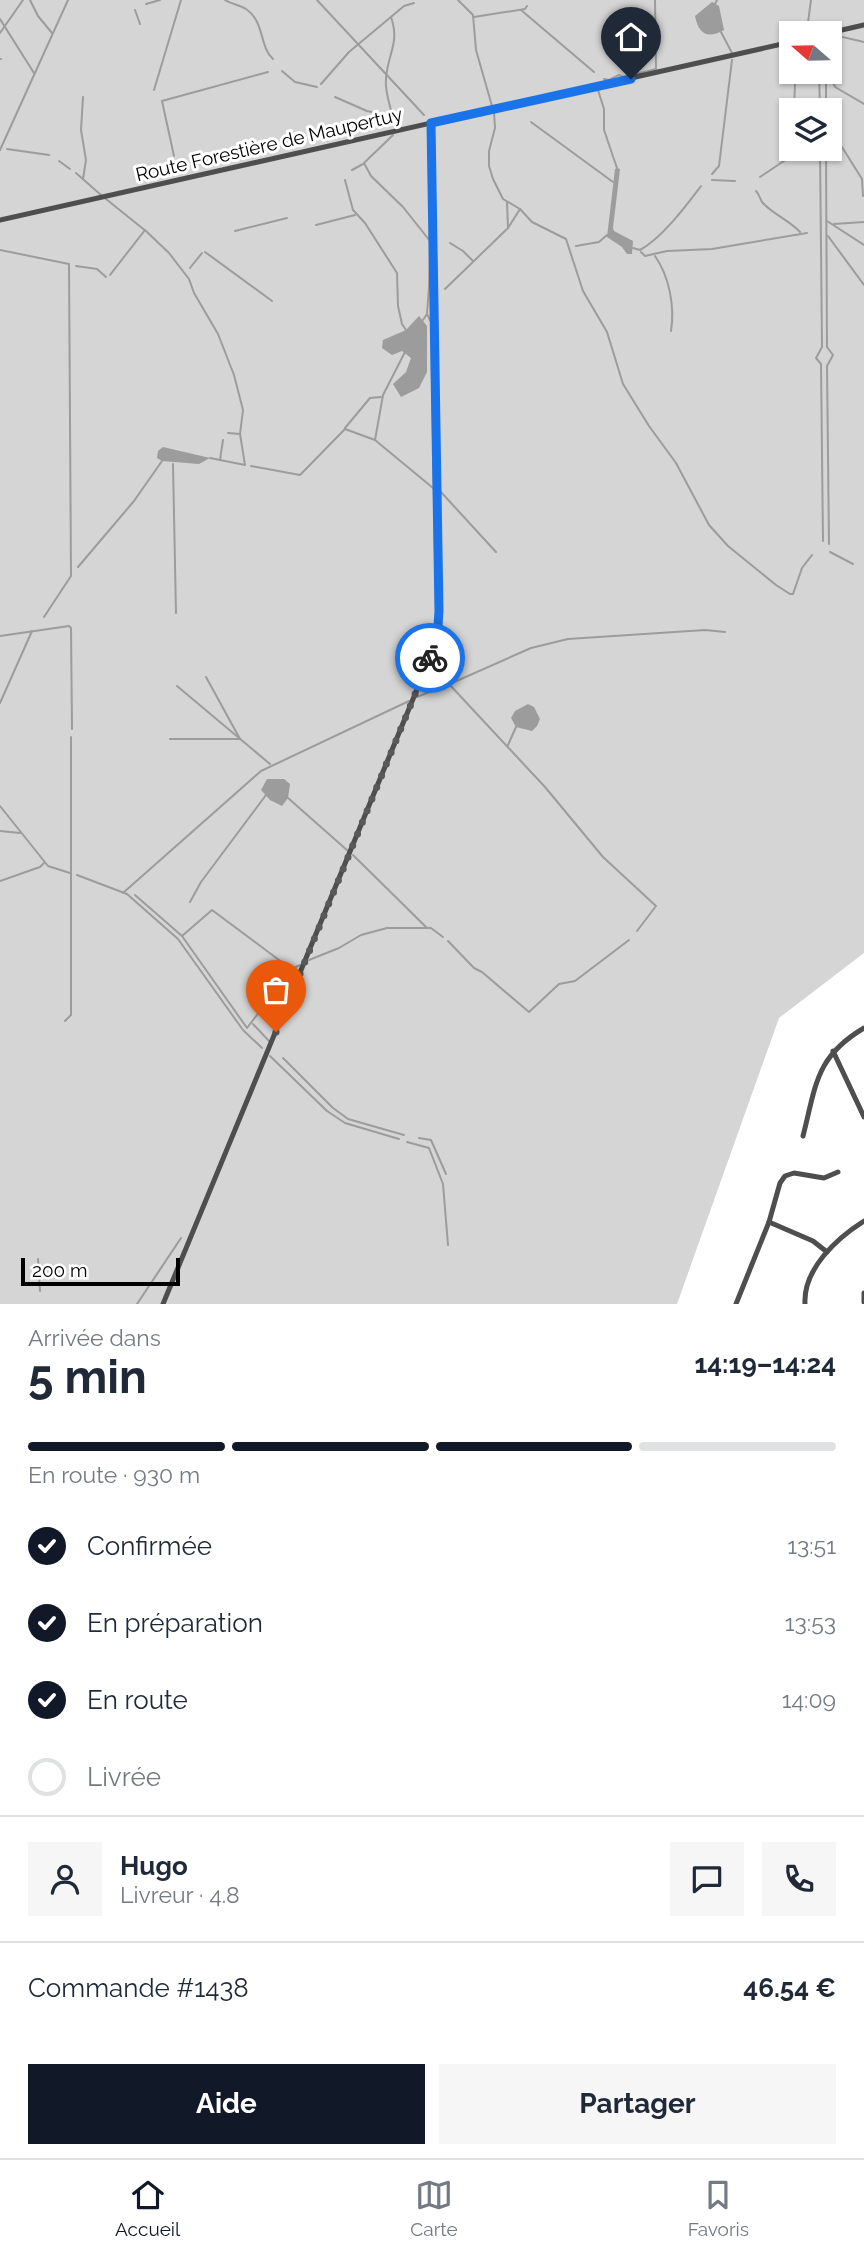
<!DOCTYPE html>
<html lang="fr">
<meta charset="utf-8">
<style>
body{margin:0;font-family:Raleway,sans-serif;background:#f6f6f7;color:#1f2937;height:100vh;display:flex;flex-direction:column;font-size:26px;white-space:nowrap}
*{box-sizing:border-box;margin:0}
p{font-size:23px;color:#747a83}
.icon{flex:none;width:38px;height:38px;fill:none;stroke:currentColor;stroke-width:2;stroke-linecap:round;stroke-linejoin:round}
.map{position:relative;height:1304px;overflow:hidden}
.sheet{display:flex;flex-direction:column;background:#fff;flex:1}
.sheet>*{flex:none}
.needle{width:46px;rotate:290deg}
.buttons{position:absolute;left:779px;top:21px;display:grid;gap:14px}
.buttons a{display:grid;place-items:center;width:63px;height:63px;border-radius:0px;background:#fff;box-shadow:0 2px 5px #0004;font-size:35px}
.scale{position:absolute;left:21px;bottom:18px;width:159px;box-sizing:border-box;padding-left:7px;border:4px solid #000;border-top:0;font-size:19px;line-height:24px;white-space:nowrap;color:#000;-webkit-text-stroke:5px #fff;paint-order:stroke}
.pin{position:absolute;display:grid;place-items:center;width:60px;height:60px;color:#fff;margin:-72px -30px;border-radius:50% 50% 50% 0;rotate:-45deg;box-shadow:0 0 7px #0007}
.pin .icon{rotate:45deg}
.courier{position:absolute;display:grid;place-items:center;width:70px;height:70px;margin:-35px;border:5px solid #1a73e8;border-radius:50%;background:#fff;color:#222;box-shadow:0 2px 9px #0007}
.headline em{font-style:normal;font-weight:700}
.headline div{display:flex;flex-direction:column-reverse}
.headline{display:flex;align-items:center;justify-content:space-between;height:119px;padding:0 28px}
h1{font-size:46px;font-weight:700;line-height:52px}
.bar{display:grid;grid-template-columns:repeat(4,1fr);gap:10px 7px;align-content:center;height:84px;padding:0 28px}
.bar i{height:9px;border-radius:5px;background:#e0e1e3}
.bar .on{background:#111827}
.bar p{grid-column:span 4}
.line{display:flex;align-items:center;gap:18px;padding:0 28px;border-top:2px solid #e0e1e3}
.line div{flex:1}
.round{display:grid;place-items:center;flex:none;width:74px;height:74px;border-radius:0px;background:#f6f6f7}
ol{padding:0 28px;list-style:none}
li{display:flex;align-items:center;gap:21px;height:77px}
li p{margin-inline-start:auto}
li .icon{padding:7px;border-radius:50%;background:#111827;color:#fff;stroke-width:4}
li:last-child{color:#747a83}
li i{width:38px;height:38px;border:4px solid #e0e1e3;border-radius:50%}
.cta{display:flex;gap:14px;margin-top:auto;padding:14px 28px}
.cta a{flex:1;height:80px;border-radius:0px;background:#111827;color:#fff;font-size:28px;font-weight:700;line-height:80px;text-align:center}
.cta a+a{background:#f6f6f7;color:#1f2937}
.dock{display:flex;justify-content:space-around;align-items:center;height:98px;border-top:2px solid #e0e1e3;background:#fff;font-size:19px;color:#747a83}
.dock a{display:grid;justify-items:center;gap:4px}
.dock .on{color:#111827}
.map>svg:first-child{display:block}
.green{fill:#d5d5d5;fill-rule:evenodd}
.water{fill:#9c9c9c}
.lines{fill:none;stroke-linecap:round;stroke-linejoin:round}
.stream{stroke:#9c9c9c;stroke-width:2}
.minor{stroke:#4e4e4e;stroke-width:5}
.done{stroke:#595959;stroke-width:7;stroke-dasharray:0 12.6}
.route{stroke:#1a73e8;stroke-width:9}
.labels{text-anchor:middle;stroke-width:6;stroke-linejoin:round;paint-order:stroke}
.street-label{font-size:19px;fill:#000;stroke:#fff}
</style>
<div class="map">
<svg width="864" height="1304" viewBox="0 0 864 1304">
<rect width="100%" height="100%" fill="#fff"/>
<path class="green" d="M0 0H864V953L779 1018 677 1304H0ZM791 33H830V72H791ZM791 110H830V149H791Z"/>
<g class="water">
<path d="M712 2 719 6 724 30C708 39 699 35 695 16Z"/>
<path d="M617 168 620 169 613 228 614 231 633 241 632 254H627L622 247 607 237 615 169Z"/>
<path d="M419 316 427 326V372L419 388 401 397 393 384 406 372 411 358 402 351 392 355 382 348 383 340 406 330Z"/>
<path d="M163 447 210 458 199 464 162 461 157 458 158 451Z"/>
<path d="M528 704 534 707 540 719 537 726 532 731 516 727 511 718 515 711Z"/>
<path d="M267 779H284L290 784 288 798 282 806 270 800 261 790Z"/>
</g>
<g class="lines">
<g class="stream">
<path d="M30 0 38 16 52 33"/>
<path d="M225 0C231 4 240 5 246 9 265 22 259 46 273 59"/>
<path d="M317 0 424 115"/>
<path d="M458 0 473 15 476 50 492 106"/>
<path d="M146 4 160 0"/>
<path d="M715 4 717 0"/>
<path d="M135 10 140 24"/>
<path d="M521 10 594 72"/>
<path d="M391 17C400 43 388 53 386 78 384 94 393 112 395 128"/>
<path d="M474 17 525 9 527 6"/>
<path d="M0 19 34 73"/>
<path d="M721 32 732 53"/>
<path d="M0 33 23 0"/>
<path d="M810 33 807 30 811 0"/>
<path d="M830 41 834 35 864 42"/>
<path d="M0 59H1"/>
<path d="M282 71 295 82 317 87"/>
<path d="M819 72 820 110"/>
<path d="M829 72 835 87 864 104"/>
<path d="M604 79 609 80 619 75 624 77 656 69 655 0"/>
<path d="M321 84 349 52 404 6 414 3"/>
<path d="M154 90 181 0"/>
<path d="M598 90 604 109V130L617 168"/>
<path d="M335 97 367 111 392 116"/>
<path d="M794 110 795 83"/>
<path d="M826 110V72"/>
<path d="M494 112 495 128 489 151V166L493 179 503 199 520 209 532 222 566 239 583 291 607 332 623 384 649 426 676 463 709 525 728 546 776 585 790 594H793L802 568 812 555"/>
<path d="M531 122 613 182"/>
<path d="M393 135 364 163 371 176 403 207 430 241 429 287 427 314 423 320"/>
<path d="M831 138 842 147 862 179 863 196"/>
<path d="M7 149 49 155"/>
<path d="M820 149 822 347 816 358 821 364 823 541"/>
<path d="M826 149 827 347 833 355 827 366 829 544"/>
<path d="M0 150 68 0"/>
<path d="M174 156 162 101 268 72"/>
<path d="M59 161 70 169"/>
<path d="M352 170 363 164"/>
<path d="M76 173 101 195"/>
<path d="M712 174 719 166 732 60"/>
<path d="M760 177 802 149"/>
<path d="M83 179 86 160 81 130 83 97"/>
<path d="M345 180 353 210 365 223 397 273 398 306 402 324 406 330"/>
<path d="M712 180 735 181"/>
<path d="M756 191C759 194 760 198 762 202 772 214 789 220 800 232"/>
<path d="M106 199 147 232 169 253 189 279 194 293 218 334 234 375 243 410 240 434 245 465 210 458"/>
<path d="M507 202 508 227"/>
<path d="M827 221 864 245"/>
<path d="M834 224 864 222"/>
<path d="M316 225 355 215"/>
<path d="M235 231 287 218"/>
<path d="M828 236 864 285"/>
<path d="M450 243 463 251 473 261"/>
<path d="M576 246 599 242 607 235"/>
<path d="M633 248 640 250C662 238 685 207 701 186"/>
<path d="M0 250 69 264 71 576 44 617"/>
<path d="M205 252 272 301"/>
<path d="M641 252 645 256 667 251 712 249 807 233"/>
<path d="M655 256C669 276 675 306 671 331"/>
<path d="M76 266 97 269 106 277"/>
<path d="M190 268 202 253"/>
<path d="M110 275 145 230"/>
<path d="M445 289 508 228 520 209"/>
<path d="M427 314 431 322 436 609"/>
<path d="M345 428 370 398 381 397"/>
<path d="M228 433 240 434"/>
<path d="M375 440 383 395 405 352"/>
<path d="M220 460 223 440"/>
<path d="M173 464 176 613"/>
<path d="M251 466 300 475 345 429 375 440 433 488"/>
<path d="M440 491 496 552"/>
<path d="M830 552 853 564"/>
<path d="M78 567 134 501 162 461"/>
<path d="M0 636 69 626 71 628 72 729"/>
<path d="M449 684 545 787 603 857 656 906 637 931"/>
<path d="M177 686 270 764"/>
<path d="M443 687 531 648 568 639 705 630 725 632"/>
<path d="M417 697 439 688"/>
<path d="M0 703 32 631"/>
<path d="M170 739H240L206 677"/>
<path d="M508 745 516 727"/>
<path d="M288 798 348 851"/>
<path d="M0 806 48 866 70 873"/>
<path d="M0 831 20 833"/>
<path d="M353 855 427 928"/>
<path d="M77 875 127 894 178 939 243 1030 262 1048"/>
<path d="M0 881 40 867 44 863"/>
<path d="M123 893 261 771 409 701"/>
<path d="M135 895 182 936 247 1028 292 969 300 965"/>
<path d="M190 902 201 882 266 795"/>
<path d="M182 936 212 910 291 969"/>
<path d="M448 941 474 968 482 972 529 1012 559 984 575 981 629 940"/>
<path d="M309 960 339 948 361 935 387 928H431L443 937"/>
<path d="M65 1021 71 1015V737"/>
<path d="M253 1024 269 1041"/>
<path d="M270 1056 327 1111 345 1123 399 1139"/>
<path d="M283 1058 333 1108 348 1119 404 1135"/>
<path d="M419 1138 431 1140 446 1174"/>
<path d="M407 1142 429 1148 443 1184 448 1245"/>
<path d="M38 1259 40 1291"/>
<path d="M137 1304 181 1238"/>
</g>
<g class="minor">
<path d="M829 33 864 25"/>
<path d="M0 220 791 42"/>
<path d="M833 1051 864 1117"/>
<path d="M803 1136C816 1086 815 1057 864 1028"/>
<path d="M769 1222 813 1241 827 1252"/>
<path d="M864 1293V1302"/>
<path d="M163 1304 437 641 439 611 431 123"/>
<path d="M736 1304 769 1222 780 1183 785 1176 794 1173 824 1178 838 1172"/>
<path d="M805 1304C803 1269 837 1238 864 1221"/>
</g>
</g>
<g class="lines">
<path class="done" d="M276 1032 430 658"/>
<path class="route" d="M430 658 437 641 439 611 431 123 631 79"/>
</g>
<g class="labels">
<g class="street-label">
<text transform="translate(269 144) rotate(-13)" y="7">Route Forestière de Maupertuy</text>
</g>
</g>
</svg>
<div class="buttons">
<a><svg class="needle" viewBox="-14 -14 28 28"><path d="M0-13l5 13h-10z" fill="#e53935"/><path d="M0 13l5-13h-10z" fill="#747a83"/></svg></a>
<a><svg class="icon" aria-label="layers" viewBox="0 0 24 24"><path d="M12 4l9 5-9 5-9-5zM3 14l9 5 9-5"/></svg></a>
</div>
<div class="scale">200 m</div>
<div class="pin" style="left:276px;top:1032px;background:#ea580c"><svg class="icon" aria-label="bag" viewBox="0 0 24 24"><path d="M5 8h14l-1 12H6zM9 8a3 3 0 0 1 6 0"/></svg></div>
<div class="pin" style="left:631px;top:79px;background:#1f2937"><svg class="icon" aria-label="home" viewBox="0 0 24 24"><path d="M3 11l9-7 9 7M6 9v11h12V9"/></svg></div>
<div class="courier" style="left:430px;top:658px"><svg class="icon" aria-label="bike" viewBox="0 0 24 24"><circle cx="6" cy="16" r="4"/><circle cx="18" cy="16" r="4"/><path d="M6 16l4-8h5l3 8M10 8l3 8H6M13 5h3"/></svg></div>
</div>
<section class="sheet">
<div class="headline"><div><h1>5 min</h1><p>Arrivée dans</p></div><em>14:19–14:24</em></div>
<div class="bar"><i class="on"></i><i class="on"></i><i class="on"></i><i></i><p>En route · 930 m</p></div>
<ol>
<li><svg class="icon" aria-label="check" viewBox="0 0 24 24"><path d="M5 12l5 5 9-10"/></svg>Confirmée<p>13:51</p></li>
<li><svg class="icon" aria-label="check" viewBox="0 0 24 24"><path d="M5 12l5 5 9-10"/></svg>En préparation<p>13:53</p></li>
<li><svg class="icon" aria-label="check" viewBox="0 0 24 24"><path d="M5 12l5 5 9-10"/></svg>En route<p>14:09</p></li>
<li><i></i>Livrée</li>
</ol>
<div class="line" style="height:126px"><a class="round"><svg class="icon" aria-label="person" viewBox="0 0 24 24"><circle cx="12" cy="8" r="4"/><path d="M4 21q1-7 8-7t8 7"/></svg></a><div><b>Hugo</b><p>Livreur · 4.8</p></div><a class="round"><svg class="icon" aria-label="chat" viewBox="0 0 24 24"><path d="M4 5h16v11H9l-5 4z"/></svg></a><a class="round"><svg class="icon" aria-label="phone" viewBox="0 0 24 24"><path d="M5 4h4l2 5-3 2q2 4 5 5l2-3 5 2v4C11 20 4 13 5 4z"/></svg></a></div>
<div class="line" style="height:91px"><div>Commande #1438</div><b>46.54 €</b></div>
<div class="cta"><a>Aide</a><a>Partager</a></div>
</section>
<nav class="dock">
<a class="on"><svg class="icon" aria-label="home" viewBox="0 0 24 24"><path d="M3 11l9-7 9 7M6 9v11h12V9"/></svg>Accueil</a>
<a><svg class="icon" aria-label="map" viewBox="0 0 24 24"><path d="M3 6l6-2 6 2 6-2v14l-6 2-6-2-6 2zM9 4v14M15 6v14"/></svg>Carte</a>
<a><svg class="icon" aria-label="saved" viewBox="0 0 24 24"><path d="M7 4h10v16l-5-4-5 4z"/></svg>Favoris</a>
</nav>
